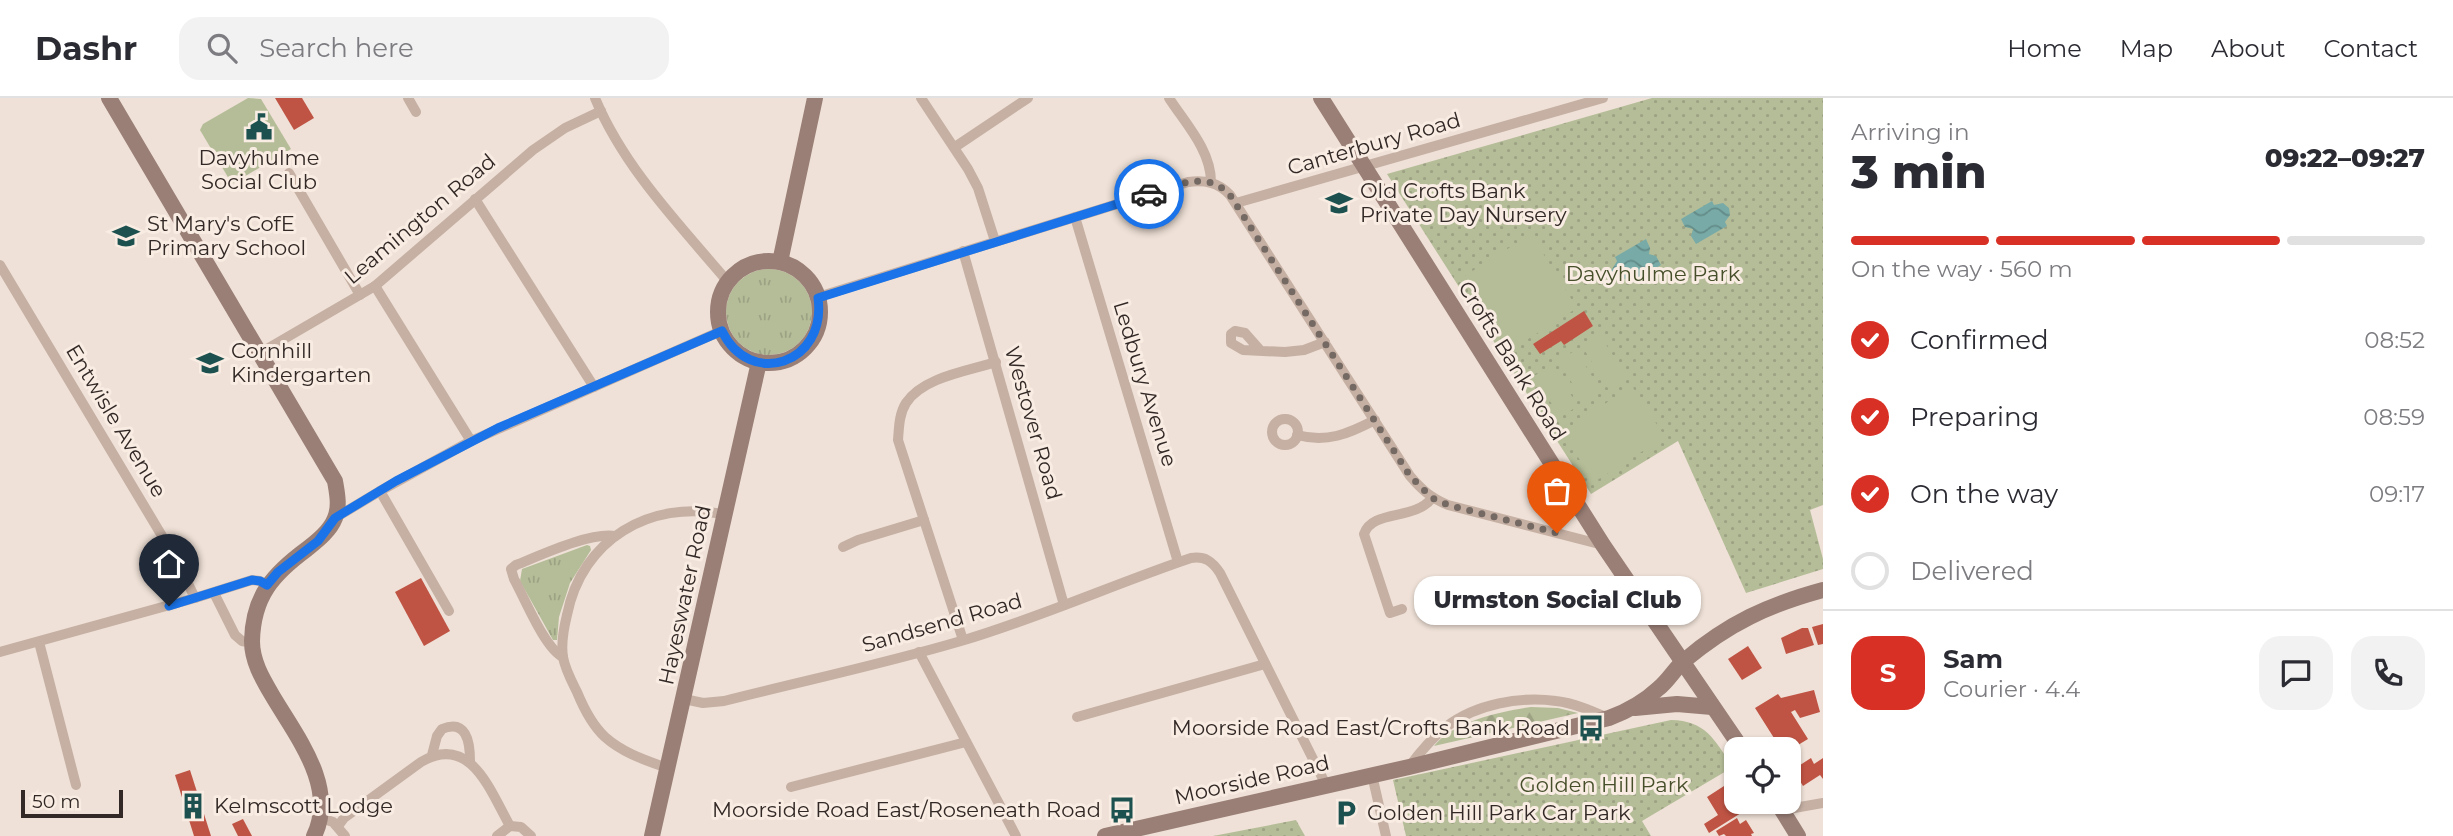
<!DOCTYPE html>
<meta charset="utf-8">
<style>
body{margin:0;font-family:Montserrat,sans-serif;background:#f2f2f3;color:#2b2b33;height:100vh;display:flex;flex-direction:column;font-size:26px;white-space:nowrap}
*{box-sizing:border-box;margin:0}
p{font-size:23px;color:#7c7c81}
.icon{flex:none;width:38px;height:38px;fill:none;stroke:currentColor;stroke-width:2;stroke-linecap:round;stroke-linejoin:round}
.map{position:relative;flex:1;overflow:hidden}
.panel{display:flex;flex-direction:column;background:#fff;width:630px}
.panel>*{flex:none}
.buttons{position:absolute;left:1724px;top:639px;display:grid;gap:14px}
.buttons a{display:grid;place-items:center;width:77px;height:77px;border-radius:14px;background:#fff;box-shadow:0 2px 5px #0004;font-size:35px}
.scale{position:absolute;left:21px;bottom:18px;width:102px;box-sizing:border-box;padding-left:7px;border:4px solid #322825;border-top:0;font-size:19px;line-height:24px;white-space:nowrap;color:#322825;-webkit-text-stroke:5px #f8ece3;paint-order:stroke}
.pin{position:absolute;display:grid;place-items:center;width:60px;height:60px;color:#fff;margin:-72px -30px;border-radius:50% 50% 50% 0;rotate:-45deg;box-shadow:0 0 7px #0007}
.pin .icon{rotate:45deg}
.courier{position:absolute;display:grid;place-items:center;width:70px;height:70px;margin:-35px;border:5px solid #1a73e8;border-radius:50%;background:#fff;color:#222;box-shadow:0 2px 9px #0007}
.bubble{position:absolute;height:49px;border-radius:21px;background:#fff;box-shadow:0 2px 5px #0004;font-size:23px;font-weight:800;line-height:49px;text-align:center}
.head em{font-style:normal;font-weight:800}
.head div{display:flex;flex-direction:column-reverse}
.head{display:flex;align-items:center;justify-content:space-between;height:119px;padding:0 28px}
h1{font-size:46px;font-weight:800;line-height:52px}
.bar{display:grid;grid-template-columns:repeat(4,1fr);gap:10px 7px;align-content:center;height:84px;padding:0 28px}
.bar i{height:9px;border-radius:5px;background:#e1e1e2}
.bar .current{background:#d93025}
.bar p{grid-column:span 4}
.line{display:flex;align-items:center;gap:18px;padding:0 28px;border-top:2px solid #e1e1e2}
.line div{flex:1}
.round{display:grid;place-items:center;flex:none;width:74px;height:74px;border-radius:21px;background:#f2f2f3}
ol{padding:0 28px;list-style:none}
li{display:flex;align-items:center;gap:21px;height:77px}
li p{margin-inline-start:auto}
li .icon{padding:7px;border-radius:50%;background:#d93025;color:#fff;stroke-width:4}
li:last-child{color:#7c7c81}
li i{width:38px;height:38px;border:4px solid #e1e1e2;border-radius:50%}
header{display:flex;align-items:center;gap:42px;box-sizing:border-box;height:98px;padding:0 35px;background:#fff;border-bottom:2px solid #e1e1e2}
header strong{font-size:33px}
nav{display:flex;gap:38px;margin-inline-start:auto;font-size:24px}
.search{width:490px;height:63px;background:#f2f2f3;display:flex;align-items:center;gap:18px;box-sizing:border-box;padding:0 24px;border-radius:21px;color:#7c7c81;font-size:26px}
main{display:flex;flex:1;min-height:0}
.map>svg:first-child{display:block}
.grass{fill:url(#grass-tufts)}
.forest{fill:url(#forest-firs)}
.park{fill:url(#park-dots)}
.pitch{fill:#b5bd98}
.water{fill:url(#water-waves)}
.building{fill:#c05444}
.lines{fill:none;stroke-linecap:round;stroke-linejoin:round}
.street{stroke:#c6b0a4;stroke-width:10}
.secondary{stroke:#9a7f76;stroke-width:16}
.done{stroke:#746963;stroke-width:7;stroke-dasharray:0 12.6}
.route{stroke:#1a73e8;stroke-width:9}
.labels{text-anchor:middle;stroke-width:6;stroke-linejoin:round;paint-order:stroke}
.street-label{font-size:21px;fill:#322825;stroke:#f8ece3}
.poi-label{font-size:21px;fill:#322825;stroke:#f8ece3;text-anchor:start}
.park-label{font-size:21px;fill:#464f2a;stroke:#f8ece3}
</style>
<header>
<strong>Dashr</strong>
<div class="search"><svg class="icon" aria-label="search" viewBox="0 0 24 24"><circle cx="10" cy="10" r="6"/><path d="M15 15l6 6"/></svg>Search here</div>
<nav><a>Home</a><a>Map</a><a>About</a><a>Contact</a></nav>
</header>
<main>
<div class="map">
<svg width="1823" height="738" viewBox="0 0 1823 738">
<defs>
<pattern id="grass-tufts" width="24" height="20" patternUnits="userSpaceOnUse" patternTransform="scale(1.75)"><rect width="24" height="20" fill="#b5bd98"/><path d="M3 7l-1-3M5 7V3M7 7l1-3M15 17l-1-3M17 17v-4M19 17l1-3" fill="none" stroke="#9ca283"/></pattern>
<pattern id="forest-firs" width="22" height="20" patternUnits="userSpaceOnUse" patternTransform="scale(1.75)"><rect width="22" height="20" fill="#b5bd98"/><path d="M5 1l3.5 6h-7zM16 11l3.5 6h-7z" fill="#9ca283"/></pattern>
<pattern id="park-dots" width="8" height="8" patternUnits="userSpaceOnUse" patternTransform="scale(1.75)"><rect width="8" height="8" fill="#b5bd98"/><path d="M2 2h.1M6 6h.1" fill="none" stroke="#9ca283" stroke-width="1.8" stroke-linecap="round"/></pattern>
<pattern id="water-waves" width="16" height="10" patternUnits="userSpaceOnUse" patternTransform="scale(1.75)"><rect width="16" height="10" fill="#78aba7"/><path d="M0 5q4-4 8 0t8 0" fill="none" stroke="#638b88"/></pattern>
</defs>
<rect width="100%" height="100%" fill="#efe1d7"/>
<g class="grass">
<circle cx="769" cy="214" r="43"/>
<path d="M587 447 590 448 591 452 570 485 559 519 557 542H553L520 483 522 471Z"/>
</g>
<path class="forest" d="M1531 609 1558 610 1578 615 1434 648C1452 624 1502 613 1531 609Z"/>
<g class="park">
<path d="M1652 0H1823V407L1810 412 1823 461V471L1746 495 1678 343 1591 396 1387 76Z"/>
<path d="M1671 622C1707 623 1714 642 1733 669L1642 723 1651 738H1406L1393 682Z"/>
<path d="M1296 722 1305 738H1213Z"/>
</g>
<g class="pitch">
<path d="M248 0 261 1 291 51 232 86 200 32 203 26Z"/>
<path d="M1531 136 1577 210 1509 253 1463 179Z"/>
<path d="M1600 237 1626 278 1608 290 1582 248Z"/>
<path d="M1576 252 1601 293 1584 304 1558 263Z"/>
<path d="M1552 267 1578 308 1560 319 1534 278Z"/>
<path d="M1632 288 1665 339 1594 384 1562 334Z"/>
</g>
<g class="water">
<path d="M1712 103 1714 107 1723 105 1729 110 1730 117 1725 124 1727 128 1696 146 1691 138 1693 131 1685 129 1681 121Z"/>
<path d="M1646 141 1650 150 1649 156 1656 158 1661 167 1629 185 1627 181 1615 180 1611 173 1617 163 1615 159Z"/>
</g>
<g class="building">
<path d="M275 0H302L314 20 294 32Z"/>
<path d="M1584 213 1593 228 1564 247 1561 243 1540 256 1533 246Z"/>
<path d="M421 480 450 533 424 548 395 494Z"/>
<path d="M1823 526V546L1818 547 1812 529Z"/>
<path d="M1802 530H1808L1814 547 1786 556 1781 540Z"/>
<path d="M1748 548 1762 570 1742 582 1728 561Z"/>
<path d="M1814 592 1820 614 1800 620 1795 612 1791 614 1808 641 1788 653V651H1781L1755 610 1778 596 1781 600Z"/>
<path d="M1811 660 1814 666 1823 660V681L1820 677 1803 688 1795 675 1799 673 1797 669Z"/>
<path d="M190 672 211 738H194L175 677Z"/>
<path d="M1724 688 1741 715 1709 735 1704 726 1718 717 1707 699Z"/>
<path d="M1737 720 1740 726 1746 722 1754 735 1751 736 1752 738H1726L1724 736 1719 738 1716 733Z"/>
<path d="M243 721 252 738H238L232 726Z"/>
</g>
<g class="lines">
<g class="street">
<path d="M408 0 416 14"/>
<path d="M595 0C624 70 680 127 728 184"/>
<path d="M921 0 968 71 978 90 995 143"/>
<path d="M1169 0C1185 25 1211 52 1211 84"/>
<path d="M955 49 1028 0"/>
<path d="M289 75 360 197"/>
<path d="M475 101 594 289"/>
<path d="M1236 105 1603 0"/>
<path d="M1075 119 1178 464"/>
<path d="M963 153 1064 507"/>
<path d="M0 167 177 463 195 500"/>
<path d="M375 188 471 343"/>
<path d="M818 199 1188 84C1205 82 1218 84 1230 97L1410 378C1422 392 1431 400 1448 407L1603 447"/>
<path d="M1260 252 1245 235 1235 233 1231 236V245L1243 252 1285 254 1304 252 1325 244"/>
<path d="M260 255 375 188 533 52 565 30 601 13"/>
<circle cx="1285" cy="334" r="13"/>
<path d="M1297 337C1327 345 1348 336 1375 322"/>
<path d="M380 393 449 513"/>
<path d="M335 420 380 393 471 343 721 233"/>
<path d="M843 449 858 442 924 422"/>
<path d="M214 495 235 537 242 543 252 545"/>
<path d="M1402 511 1390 515 1364 436C1372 411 1415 423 1432 400"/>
<path d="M963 542 898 342C899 330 899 316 906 305 923 279 968 273 996 264"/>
<path d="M39 544 76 687"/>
<path d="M0 554 195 500 252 482 260 483 267 487"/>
<path d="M919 554 1016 738"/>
<path d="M563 559C545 551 524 499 514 481L511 471 516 467C541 457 590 434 615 438"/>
<path d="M684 601 703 605 724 603C803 583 883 566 961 543 1039 520 1114 486 1191 460 1205 458 1212 463 1220 475L1326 687"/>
<path d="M1077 619 1265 566"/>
<path d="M432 657 437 638 442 631C466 621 470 643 470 663"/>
<path d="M1409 669C1420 654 1432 640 1446 629 1475 606 1521 598 1556 603 1574 605 1592 613 1608 620"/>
<path d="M667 670C645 662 623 655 605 639 592 627 584 611 577 594 572 584 565 571 563 559 561 546 564 529 567 517 582 441 650 402 723 416"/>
<path d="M1372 677 1386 738"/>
<path d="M791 689 966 644"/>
<path d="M1783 712 1823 705"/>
<path d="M321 720 333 724 345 738"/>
<path d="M338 728 344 720 421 664C471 634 491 695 510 728"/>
<path d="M497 738 510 728 521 729 531 738"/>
</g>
<g class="secondary">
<path d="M109 0 335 383C337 395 340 408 335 420 330 433 317 443 307 451 273 476 253 498 252 543 252 563 262 580 272 597 296 638 338 689 314 738"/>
<path d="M1321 0 1603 447 1742 651"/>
<circle cx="769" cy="214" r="51"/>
<path d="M780 164 815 0"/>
<path d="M1635 610 1677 606 1712 609"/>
<path d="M1777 704 1798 738"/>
<path d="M652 738 759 264"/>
<path d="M1105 738 1409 669 1609 620C1628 613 1644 604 1659 590 1669 582 1675 570 1685 562 1729 525 1768 507 1823 492"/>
</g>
</g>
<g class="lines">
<path class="done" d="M1149 96C1177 87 1207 72 1230 97L1410 378 1432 400 1448 407 1557 435"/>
<path class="route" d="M169 508 252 482 260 483 267 487 278 474 318 443 335 420 396 383 498 330 722 233C750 291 827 266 818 200L1149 96"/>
</g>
<defs>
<g id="civic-bare" transform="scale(2.1)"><path d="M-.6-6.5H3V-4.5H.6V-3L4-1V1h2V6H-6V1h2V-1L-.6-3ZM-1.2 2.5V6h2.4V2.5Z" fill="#1d514f" stroke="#f8ece3" stroke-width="2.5" paint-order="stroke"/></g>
<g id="school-bare" transform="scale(2.1)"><path d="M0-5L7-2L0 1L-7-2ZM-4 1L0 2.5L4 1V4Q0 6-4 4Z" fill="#1d514f" stroke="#f8ece3" stroke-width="2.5" paint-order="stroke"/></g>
<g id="bus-bare" transform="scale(2.1)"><path d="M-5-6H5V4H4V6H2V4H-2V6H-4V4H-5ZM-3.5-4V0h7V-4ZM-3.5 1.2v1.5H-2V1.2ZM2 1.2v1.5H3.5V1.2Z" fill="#1d514f" stroke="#f8ece3" stroke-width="2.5" paint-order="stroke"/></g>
<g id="building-bare" transform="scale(2.1)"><path d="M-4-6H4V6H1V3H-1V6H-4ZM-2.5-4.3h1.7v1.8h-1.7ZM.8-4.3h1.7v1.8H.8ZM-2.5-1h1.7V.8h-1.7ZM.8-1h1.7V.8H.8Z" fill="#1d514f" stroke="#f8ece3" stroke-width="2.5" paint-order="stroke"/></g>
<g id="parking-bare" transform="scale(2.1)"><path d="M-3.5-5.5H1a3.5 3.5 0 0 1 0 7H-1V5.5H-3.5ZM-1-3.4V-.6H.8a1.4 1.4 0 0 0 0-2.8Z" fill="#1d514f" stroke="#f8ece3" stroke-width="2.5" paint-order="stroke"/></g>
</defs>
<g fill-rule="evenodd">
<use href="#civic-bare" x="259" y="29"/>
<use href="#school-bare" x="1339" y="105"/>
<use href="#school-bare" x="126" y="138"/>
<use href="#school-bare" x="210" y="265"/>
<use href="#bus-bare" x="1591" y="630"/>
<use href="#building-bare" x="193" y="708"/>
<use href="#bus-bare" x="1122" y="712"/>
<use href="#parking-bare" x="1346" y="715"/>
</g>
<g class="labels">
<g class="street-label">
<text transform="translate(1374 46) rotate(-16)" y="7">Canterbury Road</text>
<text transform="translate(420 121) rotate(-40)" y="7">Leamington Road</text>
<text transform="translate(1512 263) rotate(58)" y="7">Crofts Bank Road</text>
<text transform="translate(1145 286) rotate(73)" y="7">Ledbury Avenue</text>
<text transform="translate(116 323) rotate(59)" y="7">Entwisle Avenue</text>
<text transform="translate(1033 325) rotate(74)" y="7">Westover Road</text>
<text transform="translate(685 497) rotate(-78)" y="7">Hayeswater Road</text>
<text transform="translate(942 525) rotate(-16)" y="7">Sandsend Road</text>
<text transform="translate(1252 682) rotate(-13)" y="7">Moorside Road</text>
</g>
<g class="poi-label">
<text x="259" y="67" text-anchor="middle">Davyhulme<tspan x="259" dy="24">Social Club</tspan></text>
<text x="1360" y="100">Old Crofts Bank<tspan x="1360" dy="24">Private Day Nursery</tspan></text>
<text x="147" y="133">St Mary's CofE<tspan x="147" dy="24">Primary School</tspan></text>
<text x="231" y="260">Cornhill<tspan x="231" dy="24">Kindergarten</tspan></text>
<text x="1570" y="637" text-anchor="end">Moorside Road East/Crofts Bank Road</text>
<text x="214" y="715">Kelmscott Lodge</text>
<text x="1101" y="719" text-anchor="end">Moorside Road East/Roseneath Road</text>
<text x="1367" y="722">Golden Hill Park Car Park</text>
</g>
<g class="park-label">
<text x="1653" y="183">Davyhulme Park</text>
<text x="1604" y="694">Golden Hill Park</text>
</g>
</g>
</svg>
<div class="buttons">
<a><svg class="icon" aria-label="locate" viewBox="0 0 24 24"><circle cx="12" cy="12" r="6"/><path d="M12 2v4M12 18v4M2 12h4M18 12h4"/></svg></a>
</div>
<div class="scale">50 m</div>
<div class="pin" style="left:1557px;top:435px;background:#ea580c"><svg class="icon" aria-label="bag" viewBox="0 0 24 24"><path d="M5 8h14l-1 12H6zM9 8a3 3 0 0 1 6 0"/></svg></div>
<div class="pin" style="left:169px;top:508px;background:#1f2937"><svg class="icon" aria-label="home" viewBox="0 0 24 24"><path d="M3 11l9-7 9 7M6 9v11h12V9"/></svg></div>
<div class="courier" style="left:1149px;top:96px"><svg class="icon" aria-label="car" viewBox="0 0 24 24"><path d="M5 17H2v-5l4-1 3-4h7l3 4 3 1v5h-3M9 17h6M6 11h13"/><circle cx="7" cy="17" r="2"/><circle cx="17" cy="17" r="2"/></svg></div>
<div class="bubble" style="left:1414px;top:478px;width:287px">Urmston Social Club</div>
</div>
<section class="panel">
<div class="head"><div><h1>3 min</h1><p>Arriving in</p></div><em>09:22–09:27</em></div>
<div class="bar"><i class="current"></i><i class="current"></i><i class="current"></i><i></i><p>On the way · 560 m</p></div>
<ol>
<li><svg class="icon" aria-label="check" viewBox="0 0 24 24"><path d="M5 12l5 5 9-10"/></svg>Confirmed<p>08:52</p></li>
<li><svg class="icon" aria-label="check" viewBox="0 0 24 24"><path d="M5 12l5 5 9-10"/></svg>Preparing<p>08:59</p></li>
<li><svg class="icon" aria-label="check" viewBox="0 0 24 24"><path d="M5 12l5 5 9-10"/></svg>On the way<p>09:17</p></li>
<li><i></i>Delivered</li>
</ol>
<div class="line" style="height:126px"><b class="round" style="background:#d93025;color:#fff">S</b><div><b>Sam</b><p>Courier · 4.4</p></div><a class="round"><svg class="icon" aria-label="chat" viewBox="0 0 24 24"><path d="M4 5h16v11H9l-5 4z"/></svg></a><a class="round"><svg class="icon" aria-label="phone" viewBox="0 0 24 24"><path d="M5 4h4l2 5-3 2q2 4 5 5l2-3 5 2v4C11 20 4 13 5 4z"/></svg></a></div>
</section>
</main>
